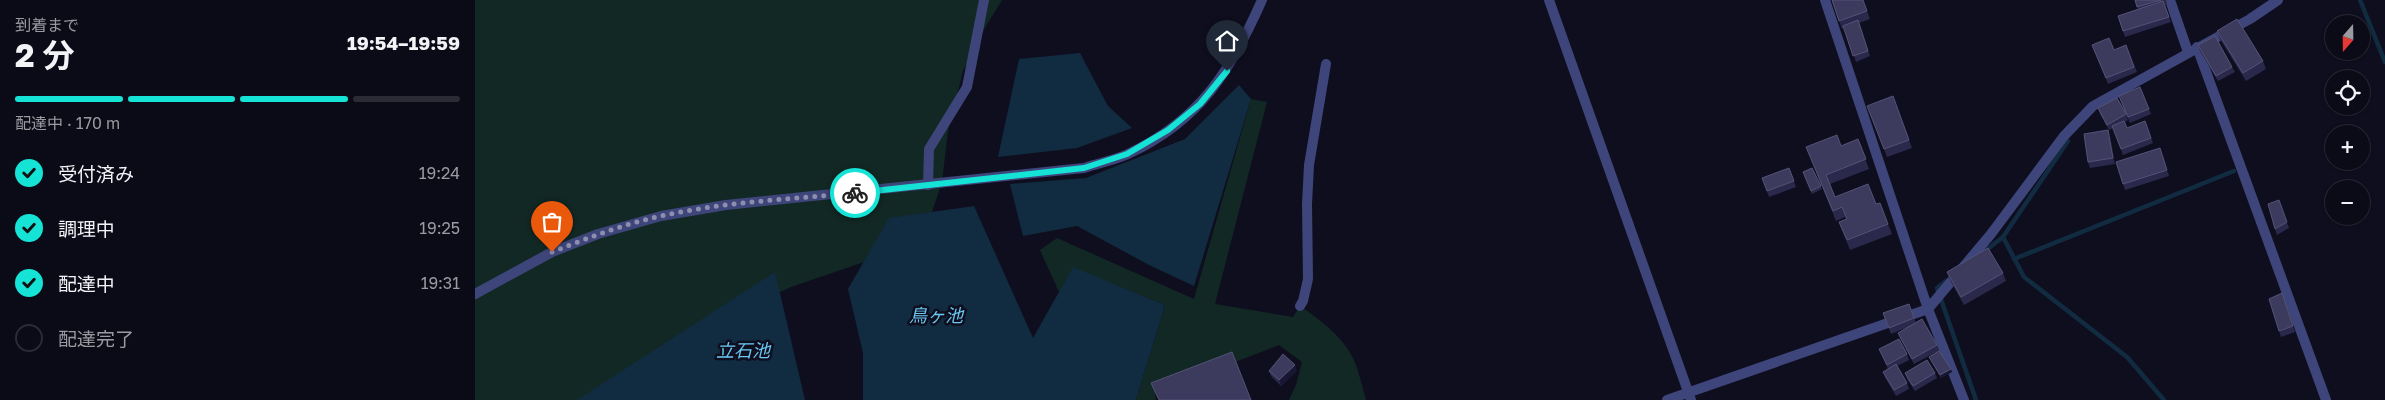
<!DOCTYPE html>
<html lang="ja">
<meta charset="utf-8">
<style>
body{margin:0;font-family:"Golos Text","Noto Sans JP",sans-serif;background:#191824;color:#f1f3f6;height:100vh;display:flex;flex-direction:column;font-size:19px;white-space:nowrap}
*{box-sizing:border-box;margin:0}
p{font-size:16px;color:#9a9aa1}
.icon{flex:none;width:28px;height:28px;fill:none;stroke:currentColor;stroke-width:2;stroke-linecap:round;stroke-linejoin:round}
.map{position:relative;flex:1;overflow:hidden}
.side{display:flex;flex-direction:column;background:#0b0a17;width:475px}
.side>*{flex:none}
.needle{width:32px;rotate:200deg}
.tools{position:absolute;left:1850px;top:15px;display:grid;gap:10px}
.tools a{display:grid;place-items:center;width:45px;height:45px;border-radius:50%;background:#0b0a17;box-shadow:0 1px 4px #0004,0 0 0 1px #2b2b36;font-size:25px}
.pin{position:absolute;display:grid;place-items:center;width:42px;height:42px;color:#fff;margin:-51px -21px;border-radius:50% 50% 50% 0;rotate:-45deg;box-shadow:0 0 5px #0007}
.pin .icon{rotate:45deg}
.courier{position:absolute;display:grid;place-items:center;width:50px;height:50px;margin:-25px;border:4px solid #15e3d6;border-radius:50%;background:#fff;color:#222;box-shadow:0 1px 6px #0007}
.headline em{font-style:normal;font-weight:700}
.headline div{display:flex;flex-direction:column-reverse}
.headline{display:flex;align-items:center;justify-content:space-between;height:85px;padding:0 15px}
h1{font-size:32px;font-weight:700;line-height:38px}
.bar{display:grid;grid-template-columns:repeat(4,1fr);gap:8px 5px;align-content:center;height:60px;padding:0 15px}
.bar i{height:6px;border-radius:4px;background:#2b2b36}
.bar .current{background:#15e3d6}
.bar p{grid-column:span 4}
ol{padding:0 15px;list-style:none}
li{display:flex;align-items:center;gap:15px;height:55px}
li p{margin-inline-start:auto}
li .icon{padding:5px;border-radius:50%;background:#15e3d6;color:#111;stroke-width:4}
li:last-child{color:#9a9aa1}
li i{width:28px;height:28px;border:2px solid #2b2b36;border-radius:50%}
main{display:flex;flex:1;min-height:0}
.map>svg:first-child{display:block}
.green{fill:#122824}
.water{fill:#112b40}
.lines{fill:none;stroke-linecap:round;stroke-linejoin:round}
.stream{stroke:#112b40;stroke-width:4.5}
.minor{stroke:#3e457a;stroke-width:10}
.tertiary{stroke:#3e457a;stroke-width:10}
.wall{fill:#2b294b}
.shaded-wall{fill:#181632}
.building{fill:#3c3b5e;stroke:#545377}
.done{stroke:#8d8eae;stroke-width:5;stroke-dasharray:0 9}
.route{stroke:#15e3d6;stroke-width:6}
.labels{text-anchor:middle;stroke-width:5;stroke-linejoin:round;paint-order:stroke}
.water-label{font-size:18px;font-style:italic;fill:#68c8f1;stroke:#0f0e1f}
</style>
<main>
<section class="side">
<div class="headline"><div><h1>2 分</h1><p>到着まで</p></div><em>19:54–19:59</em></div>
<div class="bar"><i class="current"></i><i class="current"></i><i class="current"></i><i></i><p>配達中 · 170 m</p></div>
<ol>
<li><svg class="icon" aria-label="check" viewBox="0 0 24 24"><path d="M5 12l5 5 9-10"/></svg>受付済み<p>19:24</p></li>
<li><svg class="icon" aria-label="check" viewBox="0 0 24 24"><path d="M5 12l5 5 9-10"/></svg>調理中<p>19:25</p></li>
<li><svg class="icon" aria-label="check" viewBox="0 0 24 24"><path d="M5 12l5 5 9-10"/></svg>配達中<p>19:31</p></li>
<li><i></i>配達完了</li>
</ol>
</section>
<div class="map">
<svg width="1910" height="400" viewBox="0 0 1910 400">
<rect width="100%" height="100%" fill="#0f0e1f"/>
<g class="green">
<path d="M0 0H527L511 26 488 71 473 131 467 182 457 212 392 261 316 287 243 321 126 400H0Z"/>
<path d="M776 99 792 102 740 304 818 317 825 306C845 320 867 336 878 358 884 371 887 386 891 400H814L821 385 827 362 804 345 680 393 681 400H661L690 305 598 268 584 292 565 250 582 238 719 299Z"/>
</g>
<g class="water">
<path d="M605 53 633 106 657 128 602 148 523 157 544 59Z"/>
<path d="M764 85 776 99 719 286 674 265 602 226 548 236 535 184 611 178 710 139Z"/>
<path d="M499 206 558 338 598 267 690 305 661 400H388V353L373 289 414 218Z"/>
<path d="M300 272 330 400H102Z"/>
</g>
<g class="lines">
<g class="stream">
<path d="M1885 0 1910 62"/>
<path d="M1528 237 1549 277 1652 357 1689 400"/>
<path d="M1510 251 1528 237 1593 141"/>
<path d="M1539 259 1759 171"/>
<path d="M1471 281 1462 288 1501 400"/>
</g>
<g class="minor">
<path d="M1074 0 1216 400"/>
<path d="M1350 0 1453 309 1489 400"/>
<path d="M1695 0 1713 52"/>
<path d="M1722 47 1851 400"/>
<path d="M453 185 454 149 492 87 509 0"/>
<path d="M825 306 828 301 833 279 832 204 834 165 851 64"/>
<path d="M1192 400 1453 309 1516 234 1589 136 1618 106 1775 19 1803 0"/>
</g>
<path class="tertiary" d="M0 294 77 252 123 234 186 216 251 205 609 168C624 163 640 160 653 154 726 120 756 70 787 0"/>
</g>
<g class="wall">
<path d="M1357 0H1388L1395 19 1384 23 1395 56 1381 62 1369 28 1367 29Z"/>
<path d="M1660 0H1691L1692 4 1690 5 1696 22 1650 37 1643 16 1663 9Z"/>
<path d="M1742 31 1788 61 1791 69 1771 81 1745 39Z"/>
<path d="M1617 45 1639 50 1651 45 1662 72 1633 84Z"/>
<path d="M1723 45 1757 67 1760 72 1743 81 1725 51Z"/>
<path d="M1665 87 1676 114 1655 123 1646 101Z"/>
<path d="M1418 96 1437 148 1412 157 1392 106Z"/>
<path d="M1623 108 1651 114 1653 120 1650 122 1652 128 1670 121 1678 143 1648 155 1638 128 1634 130 1625 114Z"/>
<path d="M1633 130 1635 136 1640 164 1615 168 1613 162Z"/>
<path d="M1383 139 1394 169 1355 184 1360 197 1401 204 1413 224 1417 234 1375 250 1364 222 1371 219 1370 217 1361 221 1331 147 1366 146Z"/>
<path d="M1685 148 1694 176 1650 190 1641 162Z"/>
<path d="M1314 168 1321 187 1294 197 1287 178Z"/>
<path d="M1337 168 1347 189 1337 194 1328 172Z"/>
<path d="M1804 200 1814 228 1802 235 1800 229Z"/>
<path d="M1472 272 1528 273 1531 281 1489 305 1475 280Z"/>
<path d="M1807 293 1820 332 1806 337 1804 331Z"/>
<path d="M1434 304 1441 323 1462 345 1464 351 1477 372 1466 378 1454 357 1463 351 1439 364 1425 338 1423 333 1433 327 1416 334 1408 313Z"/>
<path d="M1404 349 1432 354 1434 360 1422 366 1432 383 1434 389 1421 396 1410 377 1408 372 1413 369Z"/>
<path d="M794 371H822L806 386 796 376Z"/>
<path d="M1430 373H1460L1462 378 1440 391 1432 379Z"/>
</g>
<g class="shaded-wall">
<path d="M1633 130 1635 136 1640 164 1638 158Z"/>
<path d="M820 365 822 371 806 386 804 380Z"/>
<path d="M1476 369 1477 372 1466 378 1465 375Z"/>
</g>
<g class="building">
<path d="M1357 0H1388L1392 11 1364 21Z"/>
<path d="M1660 0H1686L1662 7Z"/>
<path d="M1688 1 1694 17 1648 31 1643 16Z"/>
<path d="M1762 19 1788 61 1768 73 1742 31Z"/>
<path d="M1383 20 1393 51 1378 56 1368 26Z"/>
<path d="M1740 36 1757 67 1741 76 1723 45Z"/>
<path d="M1634 38 1639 50 1651 45 1659 67 1631 78 1617 45Z"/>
<path d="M1665 87 1674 109 1653 117 1644 96Z"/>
<path d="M1418 96 1434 140 1409 149 1392 106Z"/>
<path d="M1642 98 1651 114 1632 125 1623 108Z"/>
<path d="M1649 121 1652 128 1670 121 1676 138 1646 149 1637 126Z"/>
<path d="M1633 130 1638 158 1613 162 1609 134Z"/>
<path d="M1362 135 1366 146 1383 139 1391 159 1351 175 1360 197 1393 184 1401 204 1405 203 1413 224 1372 240 1364 222 1372 219 1367 207 1358 211 1331 147Z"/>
<path d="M1685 148 1692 170 1648 184 1641 162Z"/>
<path d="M1314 168 1319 181 1292 191 1287 178Z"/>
<path d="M1337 168 1346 186 1336 191 1328 172Z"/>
<path d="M1804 200 1812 222 1800 229 1793 204Z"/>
<path d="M1513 248 1528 273 1486 297 1472 272Z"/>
<path d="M1807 293 1818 326 1804 331 1794 299Z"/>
<path d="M1434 304 1439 318 1414 328 1408 313Z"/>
<path d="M1447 319 1462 345 1437 359 1423 333Z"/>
<path d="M1424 339 1432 354 1412 365 1404 349Z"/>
<path d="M1464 351 1476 369 1465 375 1454 357Z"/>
<path d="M757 352 776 400H684L676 383Z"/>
<path d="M808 354 820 365 804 380 794 371Z"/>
<path d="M1452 360 1460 373 1438 386 1430 373Z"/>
<path d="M1421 364 1432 383 1419 390 1408 372Z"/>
</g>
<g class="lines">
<path class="done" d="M77 252C113 238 149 224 186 216 249 202 315 199 380 193"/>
<path class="route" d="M380 193 609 168 652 154 693 130 725 104 752 71"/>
</g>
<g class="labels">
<g class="water-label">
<text x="461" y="322">鳥ヶ池</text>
<text x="268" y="357">立石池</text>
</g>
</g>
</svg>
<div class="tools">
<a><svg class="needle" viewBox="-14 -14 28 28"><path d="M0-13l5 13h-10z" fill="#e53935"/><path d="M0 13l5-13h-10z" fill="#9a9aa1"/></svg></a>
<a><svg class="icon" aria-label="locate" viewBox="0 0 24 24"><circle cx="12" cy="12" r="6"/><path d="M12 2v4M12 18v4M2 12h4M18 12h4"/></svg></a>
<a>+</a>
<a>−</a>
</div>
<div class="pin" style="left:77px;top:252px;background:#ea580c"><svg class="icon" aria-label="bag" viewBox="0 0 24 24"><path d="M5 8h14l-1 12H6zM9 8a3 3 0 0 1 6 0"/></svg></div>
<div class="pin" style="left:752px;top:71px;background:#1f2937"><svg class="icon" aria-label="home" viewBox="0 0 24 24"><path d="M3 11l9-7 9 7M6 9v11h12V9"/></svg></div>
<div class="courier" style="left:380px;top:193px"><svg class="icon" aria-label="bike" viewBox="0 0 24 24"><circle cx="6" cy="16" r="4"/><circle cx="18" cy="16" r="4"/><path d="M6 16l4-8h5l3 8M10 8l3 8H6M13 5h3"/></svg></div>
</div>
</main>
